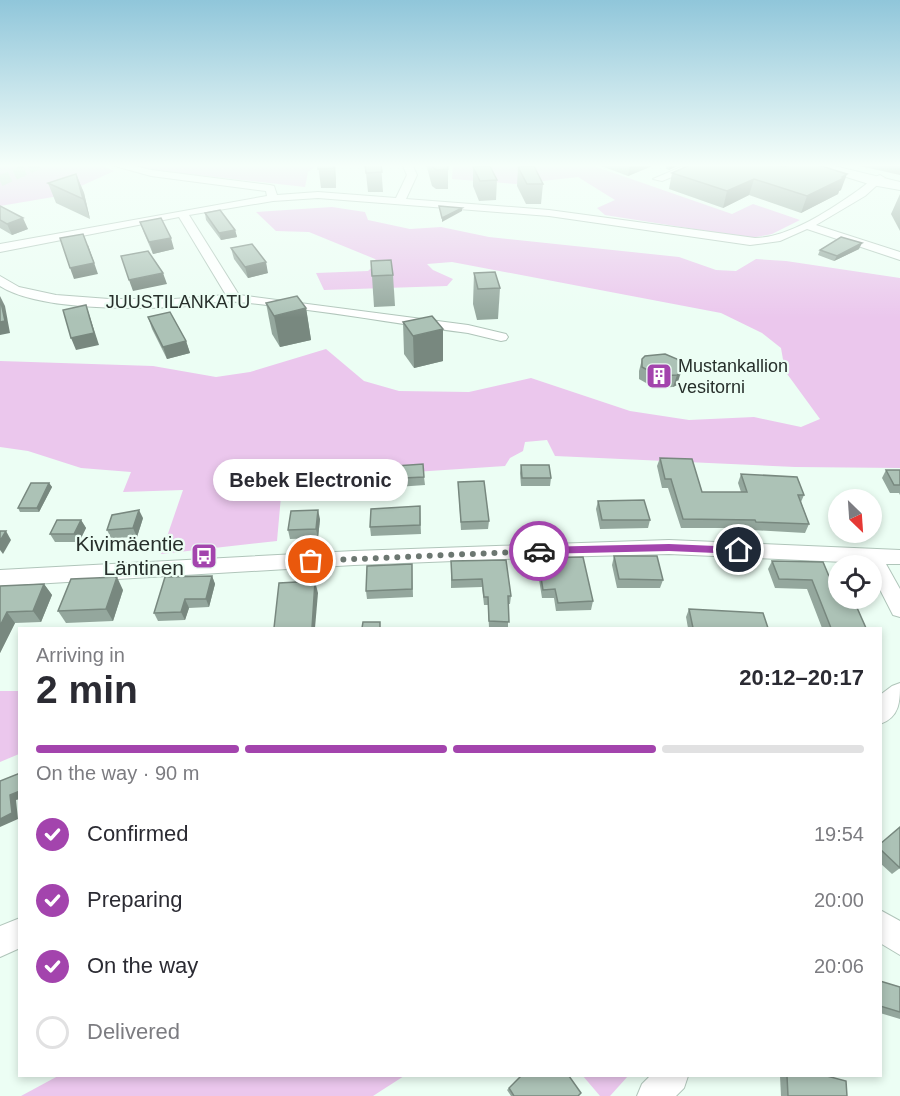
<!DOCTYPE html>
<meta charset="utf-8">
<style>
body{margin:0;font-family:Arial,sans-serif;background:#f7f7f7;color:#2b2b33;height:100vh;display:flex;flex-direction:column;font-size:22px;white-space:nowrap}
*{box-sizing:border-box;margin:0}
p{font-size:20px;color:#7c7c81}
.icon{flex:none;width:33px;height:33px;fill:none;stroke:currentColor;stroke-width:2;stroke-linecap:round;stroke-linejoin:round}
.map{position:relative;flex:1;overflow:hidden}
.details{position:absolute;left:18px;top:627px;width:864px;height:450px;display:flex;flex-direction:column;background:#fff;border-radius:0px;box-shadow:0 3px 9px #0003}
.details>*{flex:none}
.needle{width:39px;rotate:155deg}
.buttons{position:absolute;left:828px;top:489px;display:grid;gap:12px}
.buttons a{display:grid;place-items:center;width:54px;height:54px;border-radius:50%;background:#fff;box-shadow:0 3px 9px #0003;font-size:30px}
.pin{position:absolute;display:grid;place-items:center;width:51px;height:51px;color:#fff;margin:-26px;border:3px solid #fff;border-radius:50%;box-shadow:0 2px 6px #0007}
.courier{position:absolute;display:grid;place-items:center;width:60px;height:60px;margin:-30px;border:4px solid #a344ad;border-radius:50%;background:#fff;color:#222;box-shadow:0 2px 8px #0007}
.bubble{position:absolute;height:42px;border-radius:21px;background:#fff;box-shadow:0 3px 9px #0003;font-size:20px;font-weight:800;line-height:42px;text-align:center}
.head em{font-style:normal;font-weight:800}
.head div{display:flex;flex-direction:column-reverse}
.head{display:flex;align-items:center;justify-content:space-between;height:102px;padding:0 18px}
h1{font-size:39px;font-weight:800;line-height:45px}
.bar{display:grid;grid-template-columns:repeat(4,1fr);gap:9px 6px;align-content:center;height:72px;padding:0 18px}
.bar i{height:8px;border-radius:4px;background:#e1e1e2}
.bar .active{background:#a344ad}
.bar p{grid-column:span 4}
ol{padding:0 18px;list-style:none}
li{display:flex;align-items:center;gap:18px;height:66px}
li p{margin-inline-start:auto}
li .icon{padding:6px;border-radius:50%;background:#a344ad;color:#fff;stroke-width:4}
li:last-child{color:#7c7c81}
li i{width:33px;height:33px;border:3px solid #e1e1e2;border-radius:50%}
.map>svg:first-child{display:block}
.green{fill:#ebc7ed}
.lines{fill:none;stroke-linecap:round;stroke-linejoin:round}
.minor-tunnel{stroke:#c5d5cc;stroke-width:11;stroke-dasharray:11 5;stroke-linecap:butt}
.minor-casing{stroke:#b0c5ba;stroke-width:2}
.major-casing{stroke:#b0c5ba;stroke-width:2}
.minor{fill:#fff;fill-rule:evenodd}
.major{fill:#fff;fill-rule:evenodd}
.wall{fill:#94a79d}
.shaded-wall{fill:#78887f}
.building{fill:#acc2b6;stroke:#78887f;stroke-width:1.5}
.route{fill:#a344ad}
.done{stroke:#6c7771;stroke-width:6;stroke-dasharray:0 10.8}
.labels{text-anchor:middle;stroke-width:4.5;stroke-linejoin:round;paint-order:stroke}
.far-street-label{font-size:18px;fill:#272f2b;stroke:#ecfef4}
.far-poi-label{font-size:18px;fill:#272f2b;stroke:#ecfef4;text-anchor:start}
.poi-label{font-size:21px;fill:#272f2b;stroke:#ecfef4;text-anchor:end}
</style>
<div class="map">
<svg width="900" height="1096" viewBox="0 0 900 1096">
<rect width="100%" height="100%" fill="#ecfef4"/>
<g class="green">
<path d="M0 164H99L114 171 59 196 0 206Z"/>
<path d="M123 164H319L308 172 305 187 152 170Z"/>
<path d="M453 164H588L732 214 753 204 800 220 772 234 751 238 605 215 597 208 615 200 578 177 516 184 452 179Z"/>
<path d="M332 207 365 212 368 220 410 229 441 227 489 237 679 257 716 270 736 271 756 259 786 261 900 278V468L795 467 555 456 547 440 525 442 523 451 510 458 505 466 369 475 282 485 277 541 161 554 183 490 123 492 131 472 81 468 28 451 0 447V361L153 366 216 377 250 372 326 349 364 381 399 391 469 392 531 378 630 411 689 420 754 417 801 427 820 419 785 371 781 348 762 333 721 313 452 262 427 264 433 270 453 279 447 286 324 290 316 273 368 271 377 263 375 259 309 232 276 231 256 212Z"/>
<path d="M0 691H20L19 754 0 762Z"/>
<path d="M58 1076H404L373 1096H21Z"/>
<path d="M583 1076H628L610 1096H600Z"/>
</g>
<g class="lines">
<path class="minor-tunnel" d="M0 181 38 164"/>
<g class="minor-casing">
<g id="minor">
<path d="M108 164H127L151 170 270 185 274 186 277 195 318 192 396 198 407 175 402 164H412L417 175 406 199 549 210 755 238C788 238 830 210 857 191 865 186 872 178 880 175L885 178 865 196 816 225 900 252V260L807 229 780 241 750 245 549 216 318 198 273 201 189 215 239 295 468 325 506 334 508 337 506 340 501 341 468 333C391 323 315 309 238 302 217 300 195 306 174 307 130 309 37 310 0 286V276L19 287 56 295 109 299H174L226 295 179 217 0 252V244L267 196 266 191 151 176Z"/>
<path d="M688 164H703L662 181 653 179Z"/>
<path d="M669 540 900 550V564H886L900 589V617L893 615 872 574V566H867L866 563 669 554 553 557 354 565 0 586V570L354 551Z"/>
<path d="M900 683C900 701 900 717 880 724V695L892 686Z"/>
<path d="M880 910 900 921V955L880 943Z"/>
<path d="M20 918V948L0 957V926Z"/>
<path d="M650 1076H688L684 1088 676 1096H637L642 1084Z"/>
</g>
</g>
<g class="major-casing">
<path id="major" d="M805 164H826L900 182V190L872 185Z"/>
</g>
<use href="#minor" class="minor"/>
<use href="#major" class="major"/>
</g>
<g class="wall">
<path d="M318 164H335L336 188H321Z"/>
<path d="M365 164H381L383 192H368Z"/>
<path d="M426 164H447L448 169V189H436L432 186Z"/>
<path d="M596 164H657L628 176Z"/>
<path d="M667 164H681L669 170 666 169Z"/>
<path d="M686 164H763L841 190 839 191 838 194 801 213 749 195 723 208 669 189 672 173 686 167Z"/>
<path d="M851 164H900V175Z"/>
<path d="M473 167 497 180 496 200 479 201 473 186Z"/>
<path d="M518 167 543 184 541 204H526L517 186Z"/>
<path d="M76 174 84 193 90 219 56 203 48 183Z"/>
<path d="M900 194V231L891 214Z"/>
<path d="M0 206 28 229 12 235 0 228Z"/>
<path d="M205 213 235 230 237 237 221 240 206 220Z"/>
<path d="M140 222 174 249 153 254 144 233Z"/>
<path d="M231 248 268 273 248 278 234 259Z"/>
<path d="M859 249 834 261 818 255 820 250Z"/>
<path d="M371 261 393 275 395 306 374 307Z"/>
<path d="M474 273 500 288 498 319 477 320 473 304Z"/>
<path d="M266 303 306 308 311 340 280 347 272 334Z"/>
<path d="M148 317 186 341 190 353 167 359 152 329Z"/>
<path d="M403 322 443 361 414 368 404 354Z"/>
<path d="M642 359H677V385L673 387 655 388 639 379V371Z"/>
<path d="M660 458 702 492H741L738 483 741 474 804 495 801 502 809 524 805 533 752 530V528H681L668 488H662L657 466Z"/>
<path d="M521 465 551 478 550 486H521L520 473Z"/>
<path d="M382 467 424 477 425 485 383 488Z"/>
<path d="M886 470H900V495L899 493H890L882 478Z"/>
<path d="M458 482 489 521 488 529 461 530Z"/>
<path d="M49 483 52 487 39 512H20L18 508Z"/>
<path d="M598 501 650 520 648 528 600 529 596 509Z"/>
<path d="M420 506 421 534 371 536 370 527Z"/>
<path d="M143 518 137 537 111 538 107 530Z"/>
<path d="M320 519 318 538 290 539 288 530Z"/>
<path d="M81 520 86 528 79 542H55L50 534Z"/>
<path d="M614 556 663 580 660 588H617L612 565Z"/>
<path d="M538 558 593 601 591 610 556 611 554 598H542L537 567Z"/>
<path d="M451 561 511 596 510 604H508V628H489L488 605H484L482 587 451 588Z"/>
<path d="M772 561 823 562 838 598 866 628H822L807 589 775 588 768 569Z"/>
<path d="M412 564 413 597 367 599 366 591Z"/>
<path d="M212 576 215 584 209 607 189 608 185 620 158 621 154 613Z"/>
<path d="M44 584 52 595 41 622 15 623 0 653V586Z"/>
<path d="M123 590 113 621 66 623 58 611Z"/>
<path d="M689 609 768 628H688L686 617Z"/>
<path d="M900 827V868L892 874 880 863V844Z"/>
<path d="M880 981 900 987V1019L880 1013Z"/>
<path d="M780 1076H827L847 1096H781Z"/>
<path d="M509 1088 578 1096H511L507 1090Z"/>
</g>
<g class="shaded-wall">
<path d="M334 164H335L336 188 334 168Z"/>
<path d="M630 164H657L628 176Z"/>
<path d="M670 164H681L669 170Z"/>
<path d="M76 174 84 193 90 219 83 199Z"/>
<path d="M847 174 841 190 839 191 838 194 801 213 807 196Z"/>
<path d="M754 179 749 195 723 208 727 191Z"/>
<path d="M462 208V211L442 222V218Z"/>
<path d="M23 218 28 229 12 235 7 224Z"/>
<path d="M235 230 237 237 221 240 219 233Z"/>
<path d="M171 238 174 249 153 254 149 242Z"/>
<path d="M862 243 859 249 834 261 837 256Z"/>
<path d="M88 245 98 274 74 279 70 268Z"/>
<path d="M266 262 268 273 248 278 245 267Z"/>
<path d="M163 273 167 284 133 291 129 280Z"/>
<path d="M0 296 5 306 10 333 0 335Z"/>
<path d="M86 305 99 345 76 350 71 338Z"/>
<path d="M306 308 311 340 280 347 274 316Z"/>
<path d="M443 329V361L414 368 413 336Z"/>
<path d="M186 341 190 353 167 359 163 347Z"/>
<path d="M683 366 677 385 673 387 677 375Z"/>
<path d="M49 483 52 487 39 512 37 508Z"/>
<path d="M139 510 143 518 137 537 133 528Z"/>
<path d="M318 510 320 519 318 538 316 529Z"/>
<path d="M81 520 86 528 79 542 74 534Z"/>
<path d="M6 531 11 540 3 554 0 550V541Z"/>
<path d="M212 576 215 584 209 607 206 599Z"/>
<path d="M117 577 123 590 113 621 106 609Z"/>
<path d="M315 581 318 593 315 628H312Z"/>
<path d="M44 584 52 595 41 622 33 611Z"/>
<path d="M185 599 189 608 185 620 181 612Z"/>
<path d="M7 612 15 623 0 653V626Z"/>
<path d="M20 791V799L16 800 18 819 0 827V819L10 795Z"/>
</g>
<g class="building">
<path d="M318 164H334V168L318 169Z"/>
<path d="M365 164H381L382 172 366 173Z"/>
<path d="M431 164H447L448 169 436 170 432 166Z"/>
<path d="M692 164H763L768 166 776 165 784 167 791 164H815L847 174 842 177 844 178 807 196 754 179 727 191 672 173Z"/>
<path d="M490 166 497 180 480 181 473 167Z"/>
<path d="M534 166 543 184H527L518 167Z"/>
<path d="M76 174 83 199 48 183Z"/>
<path d="M0 206 23 218 7 224 0 220Z"/>
<path d="M439 206 462 208 442 218Z"/>
<path d="M220 210 235 230 219 233 205 213Z"/>
<path d="M161 218 171 238 149 242 140 222Z"/>
<path d="M83 234 94 263 70 268 60 238Z"/>
<path d="M841 237 862 243 837 256 820 250Z"/>
<path d="M252 244 266 262 245 267 231 248Z"/>
<path d="M148 251 163 273 129 280 121 256Z"/>
<path d="M391 260 393 275 372 276 371 261Z"/>
<path d="M495 272 500 288 478 289 474 273Z"/>
<path d="M297 296 306 308 274 316 266 303Z"/>
<path d="M0 298 5 321 0 322Z"/>
<path d="M86 305 94 333 71 338 63 310Z"/>
<path d="M170 312 186 341 163 347 148 317Z"/>
<path d="M432 316 443 329 413 336 403 322Z"/>
<path d="M665 354 677 359 683 366 681 372 677 375 658 376 642 367V359L645 356Z"/>
<path d="M660 458 692 459 702 492H747L741 474 797 477 804 495H798L809 524 756 522 755 520 683 519 671 479H665Z"/>
<path d="M423 464 424 477 382 479V467Z"/>
<path d="M521 465H549L551 478H522Z"/>
<path d="M886 470H900V485H894Z"/>
<path d="M484 481 489 521 461 522 458 482Z"/>
<path d="M31 483H49L37 508H18Z"/>
<path d="M644 500 650 520H602L598 501Z"/>
<path d="M420 506V525L370 527 371 509Z"/>
<path d="M139 510 133 528 107 530 112 515Z"/>
<path d="M318 510 316 529 288 530 291 511Z"/>
<path d="M57 520H81L74 534H50Z"/>
<path d="M0 531H6L0 541Z"/>
<path d="M614 556H657L663 580 619 579Z"/>
<path d="M583 557 593 601 558 603 555 589 543 590 538 558Z"/>
<path d="M506 560 511 596H508L509 622 489 621 488 597H484L482 579 452 580 451 561Z"/>
<path d="M772 561 823 562 831 581H838V598H847L848 600 854 601 866 628H831L812 580 779 579Z"/>
<path d="M412 564V589L366 591 367 566Z"/>
<path d="M212 576 206 599H185L181 612 154 613 165 577Z"/>
<path d="M117 577 106 609 58 611 71 579Z"/>
<path d="M315 581 312 628H274L279 583Z"/>
<path d="M44 584 33 611 7 612 0 626V586Z"/>
<path d="M689 609 763 613 768 628H693Z"/>
<path d="M363 622H380V628H362Z"/>
<path d="M20 773V791L10 795 12 813 0 819V781Z"/>
<path d="M900 827V868L880 849V844Z"/>
<path d="M880 981 900 987V1012L880 1006Z"/>
<path d="M521 1076H569L581 1093 578 1096H514L509 1088Z"/>
<path d="M787 1076H827L846 1081 847 1096H788Z"/>
</g>
<linearGradient id="sky" x2="0" y2="1"><stop stop-color="#90c6da"/><stop offset="0.52" stop-color="#f6fffa"/><stop offset="1" stop-color="#f6fffa" stop-opacity="0"/></linearGradient>
<rect width="900" height="318" fill="url(#sky)"/>
<path class="route" d="M669 544 739 547 744 550 739 554 669 551 539 554 534 551 539 547Z"/>
<g class="lines">
<path class="done" d="M311 561 539 551"/>
</g>
<defs>
<g id="building-square" transform="scale(1.35)"><rect x="-9" y="-9" width="18" height="18" rx="4" fill="#a344ad" stroke="#ecfef4"/><path d="M-4-6H4V6H1V3H-1V6H-4ZM-2.5-4.3h1.7v1.8h-1.7ZM.8-4.3h1.7v1.8H.8ZM-2.5-1h1.7V.8h-1.7ZM.8-1h1.7V.8H.8Z" fill="#fff"/></g>
<g id="bus-square" transform="scale(1.35)"><rect x="-9" y="-9" width="18" height="18" rx="4" fill="#a344ad" stroke="#ecfef4"/><path d="M-5-6H5V4H4V6H2V4H-2V6H-4V4H-5ZM-3.5-4V0h7V-4ZM-3.5 1.2v1.5H-2V1.2ZM2 1.2v1.5H3.5V1.2Z" fill="#fff"/></g>
</defs>
<g fill-rule="evenodd">
<use href="#building-square" x="659" y="376"/>
<use href="#bus-square" x="204" y="556"/>
</g>
<g class="labels">
<g class="far-street-label">
<text x="178" y="308">JUUSTILANKATU</text>
</g>
<g class="far-poi-label">
<text x="678" y="372">Mustankallion<tspan x="678" dy="21">vesitorni</tspan></text>
</g>
<g class="poi-label">
<text x="184" y="551">Kivimäentie<tspan x="184" dy="24">Läntinen</tspan></text>
</g>
</g>
</svg>
<div class="buttons">
<a><svg class="needle" viewBox="-14 -14 28 28"><path d="M0-13l5 13h-10z" fill="#e53935"/><path d="M0 13l5-13h-10z" fill="#7c7c81"/></svg></a>
<a><svg class="icon" aria-label="locate" viewBox="0 0 24 24"><circle cx="12" cy="12" r="6"/><path d="M12 2v4M12 18v4M2 12h4M18 12h4"/></svg></a>
</div>
<div class="pin" style="left:311px;top:561px;background:#ea580c"><svg class="icon" aria-label="bag" viewBox="0 0 24 24"><path d="M5 8h14l-1 12H6zM9 8a3 3 0 0 1 6 0"/></svg></div>
<div class="pin" style="left:739px;top:550px;background:#1f2937"><svg class="icon" aria-label="home" viewBox="0 0 24 24"><path d="M3 11l9-7 9 7M6 9v11h12V9"/></svg></div>
<div class="courier" style="left:539px;top:551px"><svg class="icon" aria-label="car" viewBox="0 0 24 24"><path d="M5 17H2v-5l4-1 3-4h7l3 4 3 1v5h-3M9 17h6M6 11h13"/><circle cx="7" cy="17" r="2"/><circle cx="17" cy="17" r="2"/></svg></div>
<div class="bubble" style="left:213px;top:459px;width:195px">Bebek Electronic</div>
<section class="details">
<div class="head"><div><h1>2 min</h1><p>Arriving in</p></div><em>20:12–20:17</em></div>
<div class="bar"><i class="active"></i><i class="active"></i><i class="active"></i><i></i><p>On the way · 90 m</p></div>
<ol>
<li><svg class="icon" aria-label="check" viewBox="0 0 24 24"><path d="M5 12l5 5 9-10"/></svg>Confirmed<p>19:54</p></li>
<li><svg class="icon" aria-label="check" viewBox="0 0 24 24"><path d="M5 12l5 5 9-10"/></svg>Preparing<p>20:00</p></li>
<li><svg class="icon" aria-label="check" viewBox="0 0 24 24"><path d="M5 12l5 5 9-10"/></svg>On the way<p>20:06</p></li>
<li><i></i>Delivered</li>
</ol>
</section>
</div>
